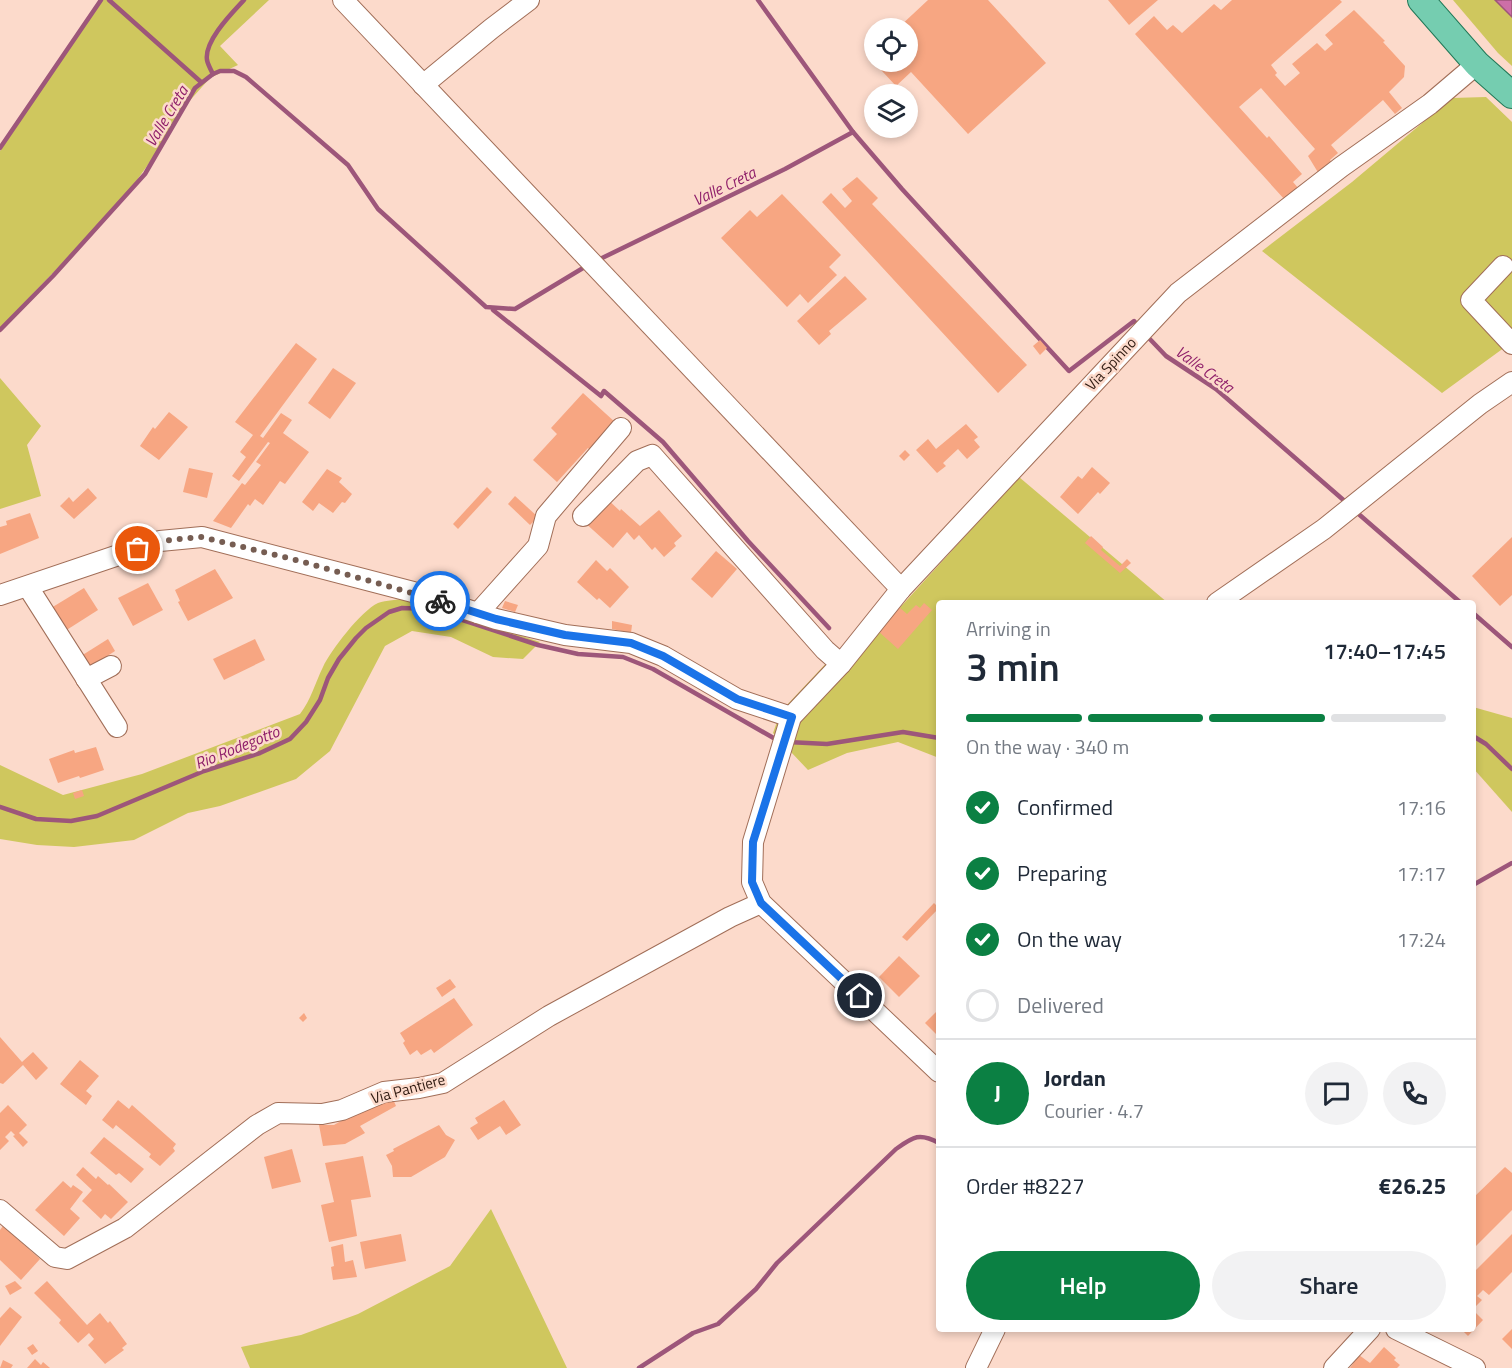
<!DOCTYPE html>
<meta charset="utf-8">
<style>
body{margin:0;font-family:"Titillium Web",sans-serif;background:#f2f2f3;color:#1f2937;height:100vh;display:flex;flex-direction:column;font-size:22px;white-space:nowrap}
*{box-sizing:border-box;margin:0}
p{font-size:20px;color:#747a83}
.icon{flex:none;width:33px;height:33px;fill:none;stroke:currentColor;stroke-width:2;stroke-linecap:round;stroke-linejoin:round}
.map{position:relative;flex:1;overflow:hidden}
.panel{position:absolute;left:936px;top:600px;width:540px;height:732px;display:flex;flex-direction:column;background:#fff;border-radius:6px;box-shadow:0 3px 9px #0003}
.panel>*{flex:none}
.fabs{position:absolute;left:864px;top:18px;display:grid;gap:12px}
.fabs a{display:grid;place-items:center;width:54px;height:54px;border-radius:50%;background:#fff;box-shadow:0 3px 9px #0003;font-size:30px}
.pin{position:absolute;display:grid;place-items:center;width:51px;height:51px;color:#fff;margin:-26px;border:3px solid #fff;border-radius:50%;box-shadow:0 2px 6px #0007}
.courier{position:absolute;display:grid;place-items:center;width:60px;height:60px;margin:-30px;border:4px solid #1a73e8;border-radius:50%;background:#fff;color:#222;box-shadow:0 2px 8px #0007}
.summary em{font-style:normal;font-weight:600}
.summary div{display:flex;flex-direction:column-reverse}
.summary{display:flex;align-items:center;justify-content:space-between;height:102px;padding:0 30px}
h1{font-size:39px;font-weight:600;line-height:45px}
.bar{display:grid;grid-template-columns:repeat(4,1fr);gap:9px 6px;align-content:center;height:72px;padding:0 30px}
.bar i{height:8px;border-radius:4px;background:#e0e1e3}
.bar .active{background:#0b8043}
.bar p{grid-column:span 4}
.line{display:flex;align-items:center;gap:15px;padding:0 30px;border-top:2px solid #e0e1e3}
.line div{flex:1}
.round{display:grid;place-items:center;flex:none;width:63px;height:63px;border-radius:32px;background:#f2f2f3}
ol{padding:0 30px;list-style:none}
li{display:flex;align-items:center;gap:18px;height:66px}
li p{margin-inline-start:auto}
li .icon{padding:6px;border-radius:50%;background:#0b8043;color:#fff;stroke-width:4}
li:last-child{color:#747a83}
li i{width:33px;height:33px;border:3px solid #e0e1e3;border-radius:50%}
.cta{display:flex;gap:12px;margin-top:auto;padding:12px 30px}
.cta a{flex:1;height:69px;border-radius:36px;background:#0b8043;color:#fff;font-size:24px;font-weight:600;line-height:69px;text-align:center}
.cta a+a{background:#f2f2f3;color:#1f2937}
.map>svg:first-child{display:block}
.green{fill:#cfc75e}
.water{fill:#cd6fa7;stroke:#9d567a;stroke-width:1.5}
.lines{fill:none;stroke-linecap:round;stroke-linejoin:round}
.stream{stroke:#9d567a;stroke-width:4.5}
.building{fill:#f7a682}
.minor-casing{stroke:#a16e58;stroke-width:22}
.major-casing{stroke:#207857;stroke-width:28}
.minor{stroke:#fff;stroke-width:20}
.major{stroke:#75cdb0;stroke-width:26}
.done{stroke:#765d52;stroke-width:6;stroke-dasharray:0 10.8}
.route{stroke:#1a73e8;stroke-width:8}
.labels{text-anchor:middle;stroke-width:5;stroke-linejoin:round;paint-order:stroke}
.street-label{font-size:15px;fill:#2e1a11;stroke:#fcdacb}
.water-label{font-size:16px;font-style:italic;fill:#8f1f6a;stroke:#fcdacb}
</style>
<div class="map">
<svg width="1512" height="1368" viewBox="0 0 1512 1368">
<rect width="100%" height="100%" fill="#fcdacb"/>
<g class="green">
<path d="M102 0H269L220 46 238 65 210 78 185 106 152 159 122 201 0 328V151Z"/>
<path d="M1453 0H1495L1512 17V66L1498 53Z"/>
<path d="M1486 97 1512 122V342L1442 393 1262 251 1352 182 1452 98Z"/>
<path d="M0 378 41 426 27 445 41 496 0 509Z"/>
<path d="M1019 477 1168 603H939V758L898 742 847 753 808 770 773 733 779 716 785 707 832 657 875 635Z"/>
<path d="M406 598 540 642 523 659 493 657 451 637 412 631 385 646 330 751 296 779 220 806 188 813 134 840 74 847 37 845 0 839V765L63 795 142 774 300 714C311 700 315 683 323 667 331 650 361 611 378 603 386 600 398 600 406 598Z"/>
<path d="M1473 707 1512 718V812L1473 768Z"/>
<path d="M491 1209 567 1368H250L241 1347 301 1335 358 1314 450 1266Z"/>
</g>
<path class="water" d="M1495 0H1512V17Z"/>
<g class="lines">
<g class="stream">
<path d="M109 0 201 82"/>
<path d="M758 0 853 132 902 189 1069 371 1134 321 1138 326"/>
<path d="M213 74C211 70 208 65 207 60 204 41 232 13 244 0"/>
<path d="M0 148 101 0"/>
<path d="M598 260 785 169 853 132"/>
<path d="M493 310 601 396 604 391 663 442 748 541 829 628"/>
<path d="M0 330 53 276 145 174 195 88 213 74 220 71H234L246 77 348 165 378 209 486 307 515 309 588 265"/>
<path d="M1146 335 1166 356 1216 389 1348 504"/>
<path d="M1354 510 1461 603"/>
<path d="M1473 613 1512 647"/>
<path d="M1473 736 1486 744 1512 769"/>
<path d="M788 742 827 744 903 732 939 738"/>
<path d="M0 807 36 819 71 821 97 816 204 771 260 753 290 739 306 722 320 700 328 678 339 659 356 638 366 628 389 612 402 608 429 609 538 645 578 654 623 657 653 669 777 740"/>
<path d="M1473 885 1512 863"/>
<path d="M639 1368 693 1333 718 1324 756 1289 777 1263 896 1149C913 1137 919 1132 939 1143"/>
</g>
</g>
<g class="building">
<path d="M928 0H988L1046 63 968 134 911 72 896 86 868 56 874 50V62H908V28H898Z"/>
<path d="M1108 0H1158L1129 25Z"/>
<path d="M1232 0H1340L1342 2 1271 65 1277 73 1275 75 1285 86 1300 73 1292 64 1317 43 1325 51 1333 44 1325 35 1354 10 1385 41 1383 42 1405 66 1404 77 1389 92 1402 108 1395 114 1383 100 1331 145 1338 153 1330 160 1332 163 1319 174 1308 156 1315 149 1261 88 1239 107 1267 138 1269 136 1302 174 1293 182 1299 189 1285 200 1135 34 1154 16 1167 30 1173 25 1182 33 1214 4 1221 10Z"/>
<path d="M857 177 878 198 872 204 1027 365 998 393 822 202 831 193 845 208 852 201 842 189Z"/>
<path d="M782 194 841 255 829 267 837 275 808 303 800 294 787 307 721 238 750 210 757 217Z"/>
<path d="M845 276 867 299 829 331 831 334 819 345 797 321Z"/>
<path d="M1040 340 1047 348 1040 355 1033 346Z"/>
<path d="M296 343 317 359 260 436 263 438 281 413 292 420 283 433 309 452 285 484 280 481 263 505 255 499 250 506 248 504 231 528 213 521 242 483 245 485 261 465 256 462 270 443 268 442 239 481 232 476 246 457 240 452 253 435 235 422Z"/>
<path d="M333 368 356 383 330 419 308 403Z"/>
<path d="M583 393 616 423 591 451 588 448 557 482 533 460 557 434 551 428Z"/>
<path d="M169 412 188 427 159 460 140 446 153 427 155 429Z"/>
<path d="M966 424 978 437 974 440 980 447 967 459 958 449 943 463 946 466 937 473 916 450 928 439 936 449Z"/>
<path d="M905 450 910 455 904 461 899 456Z"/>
<path d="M1092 467 1110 483 1100 494 1098 492 1078 514 1060 497 1078 476 1082 479Z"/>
<path d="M189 468 213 473 207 498 183 492Z"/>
<path d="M327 469 342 478 339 482 352 494 345 503 342 502 333 513 319 503 313 511 302 502Z"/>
<path d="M487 487 492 492 458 529 453 524Z"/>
<path d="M88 488 97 498 74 519 60 506 69 497 73 502Z"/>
<path d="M515 496 538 517 530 525 508 504Z"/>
<path d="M605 497 620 511 621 509 640 526 659 510 682 536 674 543 676 546 664 557 655 547 652 550 639 535 634 540 627 532 613 548 583 521Z"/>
<path d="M30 513 39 538 0 554V527L7 525 6 521Z"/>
<path d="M1091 536 1103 547 1101 550 1120 566 1127 559 1131 563 1120 573 1085 543Z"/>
<path d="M1512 537V595L1500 606 1472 576Z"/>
<path d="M716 551 737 569 712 598 691 579Z"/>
<path d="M596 560 607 571 610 568 629 587 610 608 599 598 597 600 577 582Z"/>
<path d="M215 569 233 598 188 621 178 602 180 601 175 590Z"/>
<path d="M148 583 163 610 133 626 118 598Z"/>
<path d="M84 588 98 610 65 631 51 608Z"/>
<path d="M505 601 518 605 515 612 502 608Z"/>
<path d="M924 603 932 610 898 649 878 631 899 607 907 614 916 605 920 608Z"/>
<path d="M612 621 632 625 631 633 612 629Z"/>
<path d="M108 639 115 651 89 668 81 656Z"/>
<path d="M255 639 265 660 224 680 213 659Z"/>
<path d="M96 747 104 770 80 778 79 776 58 783 49 759 74 750 75 753Z"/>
<path d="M82 790 84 796 75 799 73 793Z"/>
<path d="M934 903 939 908 907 941 902 937Z"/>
<path d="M899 956 920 976 899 997 879 977Z"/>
<path d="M450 979 456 987 442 997 436 988Z"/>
<path d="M454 998 473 1025 434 1053 431 1049 421 1055 417 1050 410 1055 403 1043 405 1041 400 1033Z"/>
<path d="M939 1009V1037L925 1023Z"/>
<path d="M304 1013 307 1018 303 1022 299 1018Z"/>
<path d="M0 1037 22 1062 33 1052 48 1068 36 1080 23 1065 3 1084 0 1083Z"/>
<path d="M80 1060 99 1076 86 1091 92 1096 86 1105 60 1084Z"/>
<path d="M392 1097 396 1106 360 1126 365 1133 345 1144 323 1146 319 1125H334L353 1114Z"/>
<path d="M118 1100 129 1109 132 1105 176 1144 173 1148 175 1151 160 1166 149 1157 151 1154 116 1125 113 1129 102 1120Z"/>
<path d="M504 1100 521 1125 506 1135 500 1126 478 1140 470 1128 478 1123 475 1118Z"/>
<path d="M8 1105 27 1125 19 1133 28 1142 23 1147 13 1136 15 1135 11 1131 5 1137 9 1141 0 1150V1113Z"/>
<path d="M439 1125 446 1135 455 1140 445 1157 411 1177H393L392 1166 386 1155 394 1151 393 1149Z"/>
<path d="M104 1137 144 1169 131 1183 119 1173 116 1175 90 1153Z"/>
<path d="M292 1149 301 1182 272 1189 264 1157Z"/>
<path d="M363 1156 371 1197 351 1200 357 1236 329 1242 321 1205 334 1202 325 1163Z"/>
<path d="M83 1167 96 1179 98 1176 108 1185 109 1184 128 1202 111 1219 105 1214 101 1219 82 1201 92 1190 76 1175Z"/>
<path d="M1505 1167 1512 1173V1210L1473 1249V1198Z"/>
<path d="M63 1181 71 1188 73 1185 83 1192 70 1209 80 1218 64 1236 35 1210Z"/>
<path d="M3 1226 40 1259 21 1280 0 1260V1230Z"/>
<path d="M401 1234 406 1261 365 1269 360 1242Z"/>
<path d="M1512 1234V1272L1489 1295 1483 1290 1477 1296 1482 1300 1473 1309V1273Z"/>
<path d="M343 1244 345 1262 353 1260 357 1277 333 1280 331 1267 334 1266 331 1247Z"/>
<path d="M15 1281 22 1288 10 1295 5 1286Z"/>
<path d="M47 1281 87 1325 100 1313 108 1323 110 1321 127 1344 122 1348 124 1350 105 1364 88 1345 94 1339 89 1333 78 1343 59 1323 61 1320 34 1293Z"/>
<path d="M10 1307 22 1317 0 1346V1318Z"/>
<path d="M1473 1310 1483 1320 1468 1336 1461 1329H1473Z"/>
<path d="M1512 1329V1349L1502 1339Z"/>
<path d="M33 1344 38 1351 32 1355 27 1348Z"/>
<path d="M1384 1347 1396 1358 1394 1360 1400 1365 1397 1368H1350L1359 1355 1370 1363Z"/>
<path d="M35 1359 41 1365 43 1362 50 1368H27Z"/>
<path d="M3 1360 13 1365 11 1368H0Z"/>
</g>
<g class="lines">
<g class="minor-casing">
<g id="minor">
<path d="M343 0 901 589"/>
<path d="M423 85 491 29 529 0"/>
<path d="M1503 266 1471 300 1512 344"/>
<path d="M583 516 637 461 652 455 825 650 841 664"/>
<path d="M28 587 117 727"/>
<path d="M0 595 160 541 202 537 413 592 496 619 565 635 631 643 663 656 737 699 791 717"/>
<path d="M1217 603 1324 529 1480 404 1512 382"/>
<path d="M478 613 538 546 546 516 621 428"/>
<path d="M86 679 111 666"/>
<path d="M939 1072 761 903 752 882 753 842 791 717 841 664 901 589 1178 293 1341 167 1430 104 1477 64"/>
<path d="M0 1210 55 1257 67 1259 125 1228 257 1125 278 1113 322 1114 342 1110 384 1092 419 1088 443 1083 549 1016 730 917 761 903"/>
<path d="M1396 1329 1475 1368"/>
<path d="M976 1368 995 1329"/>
<path d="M1334 1368 1370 1329"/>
</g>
</g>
<g class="major-casing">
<path id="major" d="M1421 0 1477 64 1512 95"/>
</g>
<use href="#minor" class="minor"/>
<use href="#major" class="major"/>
</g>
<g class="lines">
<path class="done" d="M138 549 160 541 202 537 296 560 440 601"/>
<path class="route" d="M440 601 496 619 565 635 631 643 663 656 737 699 792 717 753 842 752 882 761 903 860 996"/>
</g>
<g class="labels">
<g class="street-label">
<text transform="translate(1111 364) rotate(-47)" y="5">Via Spinno</text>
<text transform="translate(408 1089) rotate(-15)" y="5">Via Pantiere</text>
</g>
<g class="water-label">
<text transform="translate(166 116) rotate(-59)" y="6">Valle Creta</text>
<text transform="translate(724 186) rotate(-26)" y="6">Valle Creta</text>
<text transform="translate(1205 369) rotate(36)" y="6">Valle Creta</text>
<text transform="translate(237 747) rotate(-22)" y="6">Rio Rodegotto</text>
</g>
</g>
</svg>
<div class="fabs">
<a><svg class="icon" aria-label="locate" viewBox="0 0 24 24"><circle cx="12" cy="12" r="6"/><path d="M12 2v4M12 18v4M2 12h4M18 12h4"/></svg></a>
<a><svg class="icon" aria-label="layers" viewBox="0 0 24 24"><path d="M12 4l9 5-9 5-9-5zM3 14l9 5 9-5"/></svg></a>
</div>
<div class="pin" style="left:138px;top:549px;background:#ea580c"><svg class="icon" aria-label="bag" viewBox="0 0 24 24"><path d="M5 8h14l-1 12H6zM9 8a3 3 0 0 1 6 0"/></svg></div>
<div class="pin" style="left:860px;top:996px;background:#1f2937"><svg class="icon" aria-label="home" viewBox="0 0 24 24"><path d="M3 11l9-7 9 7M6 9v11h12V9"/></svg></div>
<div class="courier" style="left:440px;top:601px"><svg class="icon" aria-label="bike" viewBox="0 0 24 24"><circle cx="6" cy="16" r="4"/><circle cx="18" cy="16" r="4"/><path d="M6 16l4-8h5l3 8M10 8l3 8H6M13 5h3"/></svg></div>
<section class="panel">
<div class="summary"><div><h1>3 min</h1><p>Arriving in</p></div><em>17:40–17:45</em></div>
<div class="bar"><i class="active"></i><i class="active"></i><i class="active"></i><i></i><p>On the way · 340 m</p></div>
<ol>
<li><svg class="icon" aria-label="check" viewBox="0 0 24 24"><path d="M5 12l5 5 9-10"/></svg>Confirmed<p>17:16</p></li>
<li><svg class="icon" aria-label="check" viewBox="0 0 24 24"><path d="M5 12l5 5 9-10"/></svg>Preparing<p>17:17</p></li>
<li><svg class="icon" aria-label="check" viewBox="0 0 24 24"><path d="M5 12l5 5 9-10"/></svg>On the way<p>17:24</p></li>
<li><i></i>Delivered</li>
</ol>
<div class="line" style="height:108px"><b class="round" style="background:#0b8043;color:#fff">J</b><div><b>Jordan</b><p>Courier · 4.7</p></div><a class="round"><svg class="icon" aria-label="chat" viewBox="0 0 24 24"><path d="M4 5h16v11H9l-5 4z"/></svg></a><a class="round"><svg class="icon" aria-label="phone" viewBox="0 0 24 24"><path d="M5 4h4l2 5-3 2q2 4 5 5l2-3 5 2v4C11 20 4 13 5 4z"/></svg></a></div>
<div class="line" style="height:78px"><div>Order #8227</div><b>€26.25</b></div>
<div class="cta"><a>Help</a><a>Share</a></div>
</section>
</div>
